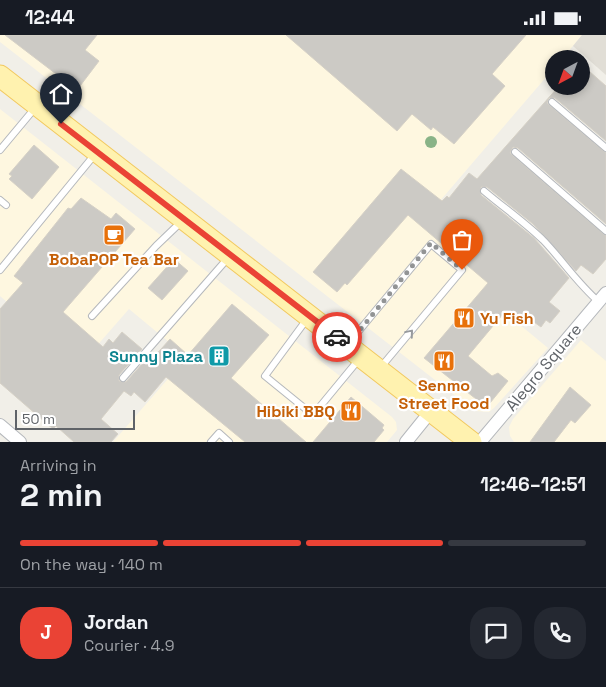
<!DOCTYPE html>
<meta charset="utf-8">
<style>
body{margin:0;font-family:"Space Grotesk",sans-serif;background:#242831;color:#f1f3f6;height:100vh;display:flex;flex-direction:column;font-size:19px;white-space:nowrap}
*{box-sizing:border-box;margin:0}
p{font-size:16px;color:#9ea1a6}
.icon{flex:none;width:28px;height:28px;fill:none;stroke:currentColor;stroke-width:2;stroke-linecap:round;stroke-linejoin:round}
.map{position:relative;height:407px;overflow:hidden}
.sheet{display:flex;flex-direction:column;background:#171b24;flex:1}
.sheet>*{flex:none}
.needle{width:32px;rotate:221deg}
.controls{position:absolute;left:545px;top:15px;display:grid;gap:10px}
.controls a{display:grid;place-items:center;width:45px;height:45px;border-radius:50%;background:#171b24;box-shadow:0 2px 8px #0003;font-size:25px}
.scale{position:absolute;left:15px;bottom:12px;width:120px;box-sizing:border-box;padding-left:5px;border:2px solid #5f6368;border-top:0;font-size:14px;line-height:18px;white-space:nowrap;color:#5f6368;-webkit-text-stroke:4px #fff;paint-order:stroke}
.pin{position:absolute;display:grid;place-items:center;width:42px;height:42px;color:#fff;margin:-51px -21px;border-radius:50% 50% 50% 0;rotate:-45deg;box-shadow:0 0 5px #0007}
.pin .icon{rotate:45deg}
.courier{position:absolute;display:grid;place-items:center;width:50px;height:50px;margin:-25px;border:4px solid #ea4335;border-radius:50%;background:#fff;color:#222;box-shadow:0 1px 6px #0007}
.summary em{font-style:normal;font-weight:600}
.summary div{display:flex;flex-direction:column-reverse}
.summary{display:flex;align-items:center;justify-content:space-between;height:85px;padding:0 20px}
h1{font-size:32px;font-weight:600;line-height:38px}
.bar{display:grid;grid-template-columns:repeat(4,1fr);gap:8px 5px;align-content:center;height:60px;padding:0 20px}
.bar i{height:6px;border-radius:4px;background:#363941}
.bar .on{background:#ea4335}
.bar p{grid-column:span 4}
.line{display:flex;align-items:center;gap:12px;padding:0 20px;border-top:1px solid #363941}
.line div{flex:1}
.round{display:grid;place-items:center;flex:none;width:52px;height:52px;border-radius:20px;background:#242831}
.status{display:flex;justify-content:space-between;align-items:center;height:35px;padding:0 25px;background:#171b24;direction:ltr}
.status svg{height:14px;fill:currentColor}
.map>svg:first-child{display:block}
.commercial{fill:#fef7e0}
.education{fill:#e1ded6}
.building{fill:#cccac5;stroke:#d6d1c6}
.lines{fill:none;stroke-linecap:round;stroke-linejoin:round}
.service-casing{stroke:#b5b8bc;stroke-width:8}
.minor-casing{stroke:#b5b8bc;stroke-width:14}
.primary-casing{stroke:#f2c960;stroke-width:23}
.service{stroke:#fff;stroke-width:6}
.minor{stroke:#fff;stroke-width:12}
.primary{stroke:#fff2af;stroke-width:21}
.tree{fill:#89b387}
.oneway{stroke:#979a9d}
.done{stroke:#929495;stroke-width:5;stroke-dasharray:0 9}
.route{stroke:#ea4335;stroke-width:6}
.labels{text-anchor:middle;stroke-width:4.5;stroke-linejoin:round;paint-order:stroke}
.food-label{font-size:16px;font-weight:bold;fill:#c56008;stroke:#fff}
.culture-label{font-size:16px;font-weight:bold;fill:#0d838f;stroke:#fff;text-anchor:end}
.street-label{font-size:16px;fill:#5f6368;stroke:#fff}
</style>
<div class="status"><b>12:44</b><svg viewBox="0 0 49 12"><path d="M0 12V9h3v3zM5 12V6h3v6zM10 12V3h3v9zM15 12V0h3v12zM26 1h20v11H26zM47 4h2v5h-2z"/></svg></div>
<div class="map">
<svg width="606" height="407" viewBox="0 0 606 407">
<rect width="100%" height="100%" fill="#f1efe8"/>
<g class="commercial">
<path d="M0 0H582L562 24H554V33L439 167 529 246 503 276 548 313 494 373 489 377 475 376 0 7Z"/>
<path d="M0 74 392 382 396 387 397 395 387 407H113L187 322 129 274 80 330 0 261Z"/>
<path d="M581 305 606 326V407H514L510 401 509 392 513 384Z"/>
</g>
<path class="education" d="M582 0H606V40L573 11Z"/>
<g class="building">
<path d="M5 0H97L85 15 99 26 77 55Z"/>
<path d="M286 0H526L492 39 505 51 454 109 433 92 431 95 412 79 397 96Z"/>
<path d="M581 29 606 51V106L555 63H549L547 68 606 118V189L518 113 513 112 510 118 606 201V224L593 239 581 230 576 236 533 189 487 152H481V160L534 203 569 243 549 267 560 276 550 288 546 285 541 292 524 280 516 290 503 279 468 321 492 341 498 338 508 346 490 368H484L476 364 424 323 488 248 408 180 347 250 345 248 337 257 313 237 401 134 442 166 447 161 449 163 469 138 477 144 559 51H581Z"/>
<path d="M34 110 59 132 32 164 9 144 12 141 9 139Z"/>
<path d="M81 163 111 184 116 178 135 194 63 277 103 312 109 304 113 308 122 297 142 314 119 340V346L126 347 150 320 153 323 170 304 188 320 232 269 269 300 231 343 306 407H245L166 342 145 367 134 357 131 361 124 356 101 384 118 399 111 407H74L56 391 53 394 0 348V274L23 248 14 241 68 173 71 174Z"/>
<path d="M174 224 188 236 162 265 148 253Z"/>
<path d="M570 352 591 370 575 388 571 385 554 407H530Z"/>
<path d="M351 362 384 390 382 393 384 395 374 407H313Z"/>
</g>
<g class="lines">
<g class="service-casing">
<g id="service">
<path d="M552 67 606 113"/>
<path d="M0 115 35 73"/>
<path d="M515 117 606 196"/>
<path d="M484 156C504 173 526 188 544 206 563 226 578 249 599 267"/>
<path d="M0 165 6 170"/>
<path d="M0 235 96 118"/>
<path d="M92 281 156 211 181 187"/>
<path d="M307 284 265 341 313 380 360 323"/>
<path d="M348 309 431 209 462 235 381 332"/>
<path d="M123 343 228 223"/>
<path d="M211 407 219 398 229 407"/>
</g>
</g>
<g class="minor-casing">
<g id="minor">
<path d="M0 390 20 407"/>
<path d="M406 407 431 376"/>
<path d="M480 407 606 258"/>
</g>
</g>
<g class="primary-casing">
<path id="primary" d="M0 41 471 407"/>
</g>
<use href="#service" class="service"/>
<use href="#minor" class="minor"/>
<use href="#primary" class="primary"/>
</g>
<circle class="tree" cx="431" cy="107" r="6"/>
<defs><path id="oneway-chevron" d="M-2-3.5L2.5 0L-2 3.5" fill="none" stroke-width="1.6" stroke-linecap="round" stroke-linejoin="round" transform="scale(1.25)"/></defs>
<use class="oneway" href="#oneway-chevron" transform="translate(410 298) rotate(-50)"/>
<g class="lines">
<path class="done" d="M337 302 347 311 431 208 462 235"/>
<path class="route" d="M61 89 337 302"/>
</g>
<defs>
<g id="cafe-square" transform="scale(1.125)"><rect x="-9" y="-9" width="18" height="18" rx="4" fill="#e8710a" stroke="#fff"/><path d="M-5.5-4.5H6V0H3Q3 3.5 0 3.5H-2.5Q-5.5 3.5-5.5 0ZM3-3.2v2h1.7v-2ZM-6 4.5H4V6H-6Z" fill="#fff"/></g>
<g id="restaurant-square" transform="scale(1.125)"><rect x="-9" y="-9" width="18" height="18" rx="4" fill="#e8710a" stroke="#fff"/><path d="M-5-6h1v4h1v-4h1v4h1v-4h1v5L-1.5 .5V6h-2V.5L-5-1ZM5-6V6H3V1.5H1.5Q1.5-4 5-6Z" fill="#fff"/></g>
<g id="building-square" transform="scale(1.125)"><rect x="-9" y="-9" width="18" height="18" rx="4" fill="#0f9aa8" stroke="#fff"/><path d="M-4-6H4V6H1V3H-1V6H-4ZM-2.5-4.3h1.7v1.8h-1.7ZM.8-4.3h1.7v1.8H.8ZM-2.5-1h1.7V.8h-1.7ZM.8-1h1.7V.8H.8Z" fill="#fff"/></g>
</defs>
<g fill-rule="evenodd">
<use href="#cafe-square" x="114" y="200"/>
<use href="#restaurant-square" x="464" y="283"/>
<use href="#building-square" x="219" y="321"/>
<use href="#restaurant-square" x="444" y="326"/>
<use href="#restaurant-square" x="351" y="376"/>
</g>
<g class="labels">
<g class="food-label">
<text x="114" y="230">BobaPOP Tea Bar</text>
<text x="480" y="289" text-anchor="start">Yu Fish</text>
<text x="444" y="356">Senmo<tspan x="444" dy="18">Street Food</tspan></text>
<text x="335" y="382" text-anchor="end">Hibiki BBQ</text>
</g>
<g class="culture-label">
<text x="203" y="327">Sunny Plaza</text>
</g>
<g class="street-label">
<text transform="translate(543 332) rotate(-50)" y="6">Alegro Square</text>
</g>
</g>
</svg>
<div class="controls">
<a><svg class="needle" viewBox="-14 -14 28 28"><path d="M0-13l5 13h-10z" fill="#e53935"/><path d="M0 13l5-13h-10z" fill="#9ea1a6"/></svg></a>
</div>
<div class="scale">50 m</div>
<div class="pin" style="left:462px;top:235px;background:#ea580c"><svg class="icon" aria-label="bag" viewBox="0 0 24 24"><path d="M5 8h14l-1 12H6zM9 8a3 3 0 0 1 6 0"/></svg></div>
<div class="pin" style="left:61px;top:89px;background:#1f2937"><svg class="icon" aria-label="home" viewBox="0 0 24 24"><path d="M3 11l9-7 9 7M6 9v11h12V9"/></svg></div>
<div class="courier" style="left:337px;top:302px"><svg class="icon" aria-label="car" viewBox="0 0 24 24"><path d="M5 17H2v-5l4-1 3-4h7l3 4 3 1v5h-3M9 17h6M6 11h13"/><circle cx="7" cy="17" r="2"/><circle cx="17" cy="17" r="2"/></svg></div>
</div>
<section class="sheet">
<div class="summary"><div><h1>2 min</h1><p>Arriving in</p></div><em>12:46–12:51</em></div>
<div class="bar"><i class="on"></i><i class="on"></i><i class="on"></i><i></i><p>On the way · 140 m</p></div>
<div class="line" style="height:90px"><b class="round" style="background:#ea4335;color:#fff">J</b><div><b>Jordan</b><p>Courier · 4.9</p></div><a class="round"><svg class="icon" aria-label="chat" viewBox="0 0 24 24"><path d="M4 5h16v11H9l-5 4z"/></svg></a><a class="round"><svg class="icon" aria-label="phone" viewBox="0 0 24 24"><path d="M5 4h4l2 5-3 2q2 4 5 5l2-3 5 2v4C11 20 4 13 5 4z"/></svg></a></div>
</section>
